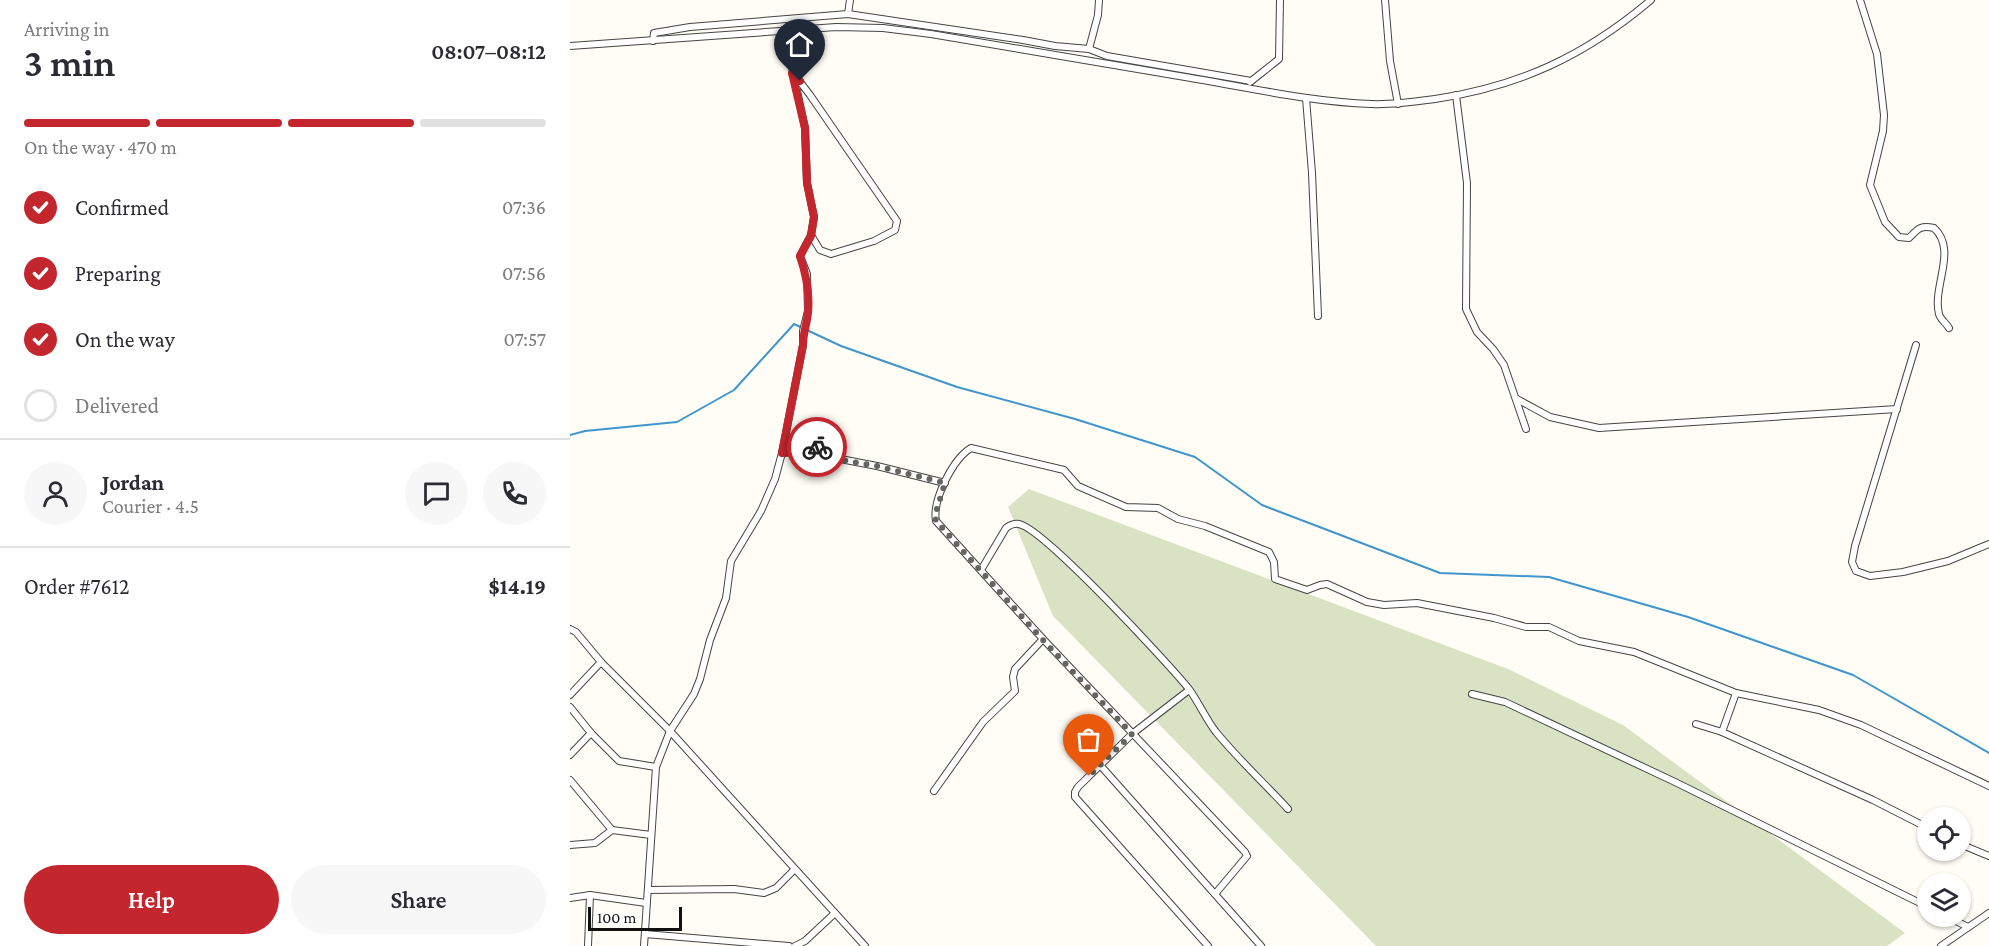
<!DOCTYPE html>
<meta charset="utf-8">
<style>
body{margin:0;font-family:"Crimson Pro",serif;background:#f7f7f7;color:#2b2b33;height:100vh;display:flex;flex-direction:column;font-size:22px;white-space:nowrap}
*{box-sizing:border-box;margin:0}
p{font-size:20px;color:#7c7c81}
.icon{flex:none;width:33px;height:33px;fill:none;stroke:currentColor;stroke-width:2;stroke-linecap:round;stroke-linejoin:round}
.map{position:relative;flex:1;overflow:hidden}
.side{display:flex;flex-direction:column;background:#fff;width:570px}
.side>*{flex:none}
.buttons{position:absolute;left:1347px;top:807px;display:grid;gap:12px}
.buttons a{display:grid;place-items:center;width:54px;height:54px;border-radius:50%;background:#fff;box-shadow:0 2px 4px #0004;font-size:30px}
.scale{position:absolute;left:18px;bottom:15px;width:94px;box-sizing:border-box;padding-left:6px;border:3px solid #111;border-top:0;font-size:16px;line-height:21px;white-space:nowrap;color:#111;-webkit-text-stroke:4px #fff;paint-order:stroke}
.pin{position:absolute;display:grid;place-items:center;width:51px;height:51px;color:#fff;margin:-62px -26px;border-radius:50% 50% 50% 0;rotate:-45deg;box-shadow:0 0 6px #0007}
.pin .icon{rotate:45deg}
.courier{position:absolute;display:grid;place-items:center;width:60px;height:60px;margin:-30px;border:4px solid #c4262e;border-radius:50%;background:#fff;color:#222;box-shadow:0 2px 8px #0007}
.headline em{font-style:normal;font-weight:600}
.headline div{display:flex;flex-direction:column-reverse}
.headline{display:flex;align-items:center;justify-content:space-between;height:102px;padding:0 24px}
h1{font-size:39px;font-weight:600;line-height:45px}
.bar{display:grid;grid-template-columns:repeat(4,1fr);gap:9px 6px;align-content:center;height:72px;padding:0 24px}
.bar i{height:8px;border-radius:4px;background:#e1e1e2}
.bar .selected{background:#c4262e}
.bar p{grid-column:span 4}
.line{display:flex;align-items:center;gap:15px;padding:0 24px;border-top:2px solid #e1e1e2}
.line div{flex:1}
.round{display:grid;place-items:center;flex:none;width:63px;height:63px;border-radius:32px;background:#f7f7f7}
ol{padding:0 24px;list-style:none}
li{display:flex;align-items:center;gap:18px;height:66px}
li p{margin-inline-start:auto}
li .icon{padding:6px;border-radius:50%;background:#c4262e;color:#fff;stroke-width:4}
li:last-child{color:#7c7c81}
li i{width:33px;height:33px;border:3px solid #e1e1e2;border-radius:50%}
.cta{display:flex;gap:12px;margin-top:auto;padding:12px 24px}
.cta a{flex:1;height:69px;border-radius:36px;background:#c4262e;color:#fff;font-size:24px;font-weight:600;line-height:69px;text-align:center}
.cta a+a{background:#f7f7f7;color:#2b2b33}
main{display:flex;flex:1;min-height:0}
.map>svg:first-child{display:block}
.cemetery{fill:#d9e3c4}
.lines{fill:none;stroke-linecap:round;stroke-linejoin:round}
.stream{stroke:#3f96cf;stroke-width:2}
.minor-casing{stroke:#444;stroke-width:8}
.minor{stroke:#fff;stroke-width:6}
.done{stroke:#646461;stroke-width:6;stroke-dasharray:0 10.8}
.route{stroke:#c4262e;stroke-width:8}
</style>
<main>
<section class="side">
<div class="headline"><div><h1>3 min</h1><p>Arriving in</p></div><em>08:07–08:12</em></div>
<div class="bar"><i class="selected"></i><i class="selected"></i><i class="selected"></i><i></i><p>On the way · 470 m</p></div>
<ol>
<li><svg class="icon" aria-label="check" viewBox="0 0 24 24"><path d="M5 12l5 5 9-10"/></svg>Confirmed<p>07:36</p></li>
<li><svg class="icon" aria-label="check" viewBox="0 0 24 24"><path d="M5 12l5 5 9-10"/></svg>Preparing<p>07:56</p></li>
<li><svg class="icon" aria-label="check" viewBox="0 0 24 24"><path d="M5 12l5 5 9-10"/></svg>On the way<p>07:57</p></li>
<li><i></i>Delivered</li>
</ol>
<div class="line" style="height:108px"><a class="round"><svg class="icon" aria-label="person" viewBox="0 0 24 24"><circle cx="12" cy="8" r="4"/><path d="M4 21q1-7 8-7t8 7"/></svg></a><div><b>Jordan</b><p>Courier · 4.5</p></div><a class="round"><svg class="icon" aria-label="chat" viewBox="0 0 24 24"><path d="M4 5h16v11H9l-5 4z"/></svg></a><a class="round"><svg class="icon" aria-label="phone" viewBox="0 0 24 24"><path d="M5 4h4l2 5-3 2q2 4 5 5l2-3 5 2v4C11 20 4 13 5 4z"/></svg></a></div>
<div class="line" style="height:78px"><div>Order #7612</div><b>$14.19</b></div>
<div class="cta"><a>Help</a><a>Share</a></div>
</section>
<div class="map">
<svg width="1419" height="946" viewBox="0 0 1419 946">
<rect width="100%" height="100%" fill="#fffdf5"/>
<path class="cemetery" d="M459 489 938 669 1053 725 1335 933 1317 946H806L483 616 438 507Z"/>
<g class="lines">
<path class="stream" d="M0 435 15 431 107 422 164 390 224 324 271 346 387 387 505 419 625 457 692 505 870 573 979 577 1118 617 1283 675 1419 753"/>
<g class="minor-casing">
<g id="minor">
<path d="M815 0 820 61 828 104"/>
<path d="M1290 0 1307 54 1314 115 1313 131 1300 185 1315 222 1329 237 1339 238C1348 229 1350 225 1364 228 1388 250 1362 286 1369 314 1370 319 1376 323 1379 328"/>
<path d="M278 14 280 0"/>
<path d="M83 41 84 33 120 27 278 14 453 40 485 46 519 49 537 56 681 81"/>
<path d="M0 46 266 27 313 28 361 34C448 49 535 64 621 78 681 88 741 102 801 104 823 105 843 102 865 99 950 86 1015 56 1081 0"/>
<path d="M519 49 528 15 529 0"/>
<path d="M224 74 240 95 327 221 325 230 304 241 261 254 250 250 241 235"/>
<path d="M680 82 709 59 710 0"/>
<path d="M886 95 897 183 896 309 907 332 923 349 934 365 956 429"/>
<path d="M736 98 742 173 748 316"/>
<path d="M1346 345 1285 546 1282 562 1286 571 1300 576 1333 572 1378 561 1419 544"/>
<path d="M947 399 980 417 1029 428 1327 409"/>
<path d="M212 453 224 452 236 445 243 444 260 457 307 466 375 483"/>
<path d="M411 570 436 528C440 525 444 523 449 524 474 529 598 663 619 689 629 703 636 719 646 732 668 759 694 783 718 809"/>
<path d="M0 629 6 632 31 662 100 731 295 946"/>
<path d="M619 690 562 734 508 787 505 792V797L638 946"/>
<path d="M902 694 935 702 1105 782 1358 907"/>
<path d="M0 695 31 662"/>
<path d="M0 707 21 733 49 761 86 767"/>
<path d="M1126 724 1152 732 1303 800 1358 828"/>
<path d="M1152 732 1166 693"/>
<path d="M0 755 21 733"/>
<path d="M530 765 691 946"/>
<path d="M0 780 42 830 81 835"/>
<path d="M364 791 413 722 445 691 443 677 445 669 473 639"/>
<path d="M1390 844 1419 856"/>
<path d="M0 845 25 843 42 830"/>
<path d="M78 890 164 889 194 893 206 888 224 870"/>
<path d="M645 894 677 856 675 852 473 639 366 521C362 500 383 459 401 448L494 470 508 486 556 507 588 508 608 519 635 526 699 552 704 562 705 579 737 590 750 585 757 584 797 602 814 605 847 603 924 618 956 627H979L1009 641 1064 652 1166 693 1249 710 1291 725 1419 786"/>
<path d="M0 898 20 895 76 903"/>
<path d="M1376 916 1398 927"/>
<path d="M75 934 219 946"/>
<path d="M18 946 20 895"/>
<path d="M74 946 86 767 100 731 124 694 130 679 140 640 156 598 161 561 191 511 205 479 212 453 233 345V331L238 311 237 274 230 256 241 235 244 217 237 183 235 128 214 30"/>
<path d="M225 946 235 941 265 913"/>
<path d="M1371 946 1419 913"/>
</g>
</g>
<use href="#minor" class="minor"/>
</g>
<g class="lines">
<path class="done" d="M247 447 260 458 307 466 375 483 365 515 366 521 472 639 562 734 519 776"/>
<path class="route" d="M230 81 222 73 235 128 237 183 244 217 241 236 230 256C236 274 240 292 238 312 237 324 233 333 233 345L212 453 224 452 236 445 243 444 247 447"/>
</g>
</svg>
<div class="buttons">
<a><svg class="icon" aria-label="locate" viewBox="0 0 24 24"><circle cx="12" cy="12" r="6"/><path d="M12 2v4M12 18v4M2 12h4M18 12h4"/></svg></a>
<a><svg class="icon" aria-label="layers" viewBox="0 0 24 24"><path d="M12 4l9 5-9 5-9-5zM3 14l9 5 9-5"/></svg></a>
</div>
<div class="scale">100 m</div>
<div class="pin" style="left:519px;top:776px;background:#ea580c"><svg class="icon" aria-label="bag" viewBox="0 0 24 24"><path d="M5 8h14l-1 12H6zM9 8a3 3 0 0 1 6 0"/></svg></div>
<div class="pin" style="left:230px;top:81px;background:#1f2937"><svg class="icon" aria-label="home" viewBox="0 0 24 24"><path d="M3 11l9-7 9 7M6 9v11h12V9"/></svg></div>
<div class="courier" style="left:247px;top:447px"><svg class="icon" aria-label="bike" viewBox="0 0 24 24"><circle cx="6" cy="16" r="4"/><circle cx="18" cy="16" r="4"/><path d="M6 16l4-8h5l3 8M10 8l3 8H6M13 5h3"/></svg></div>
</div>
</main>
